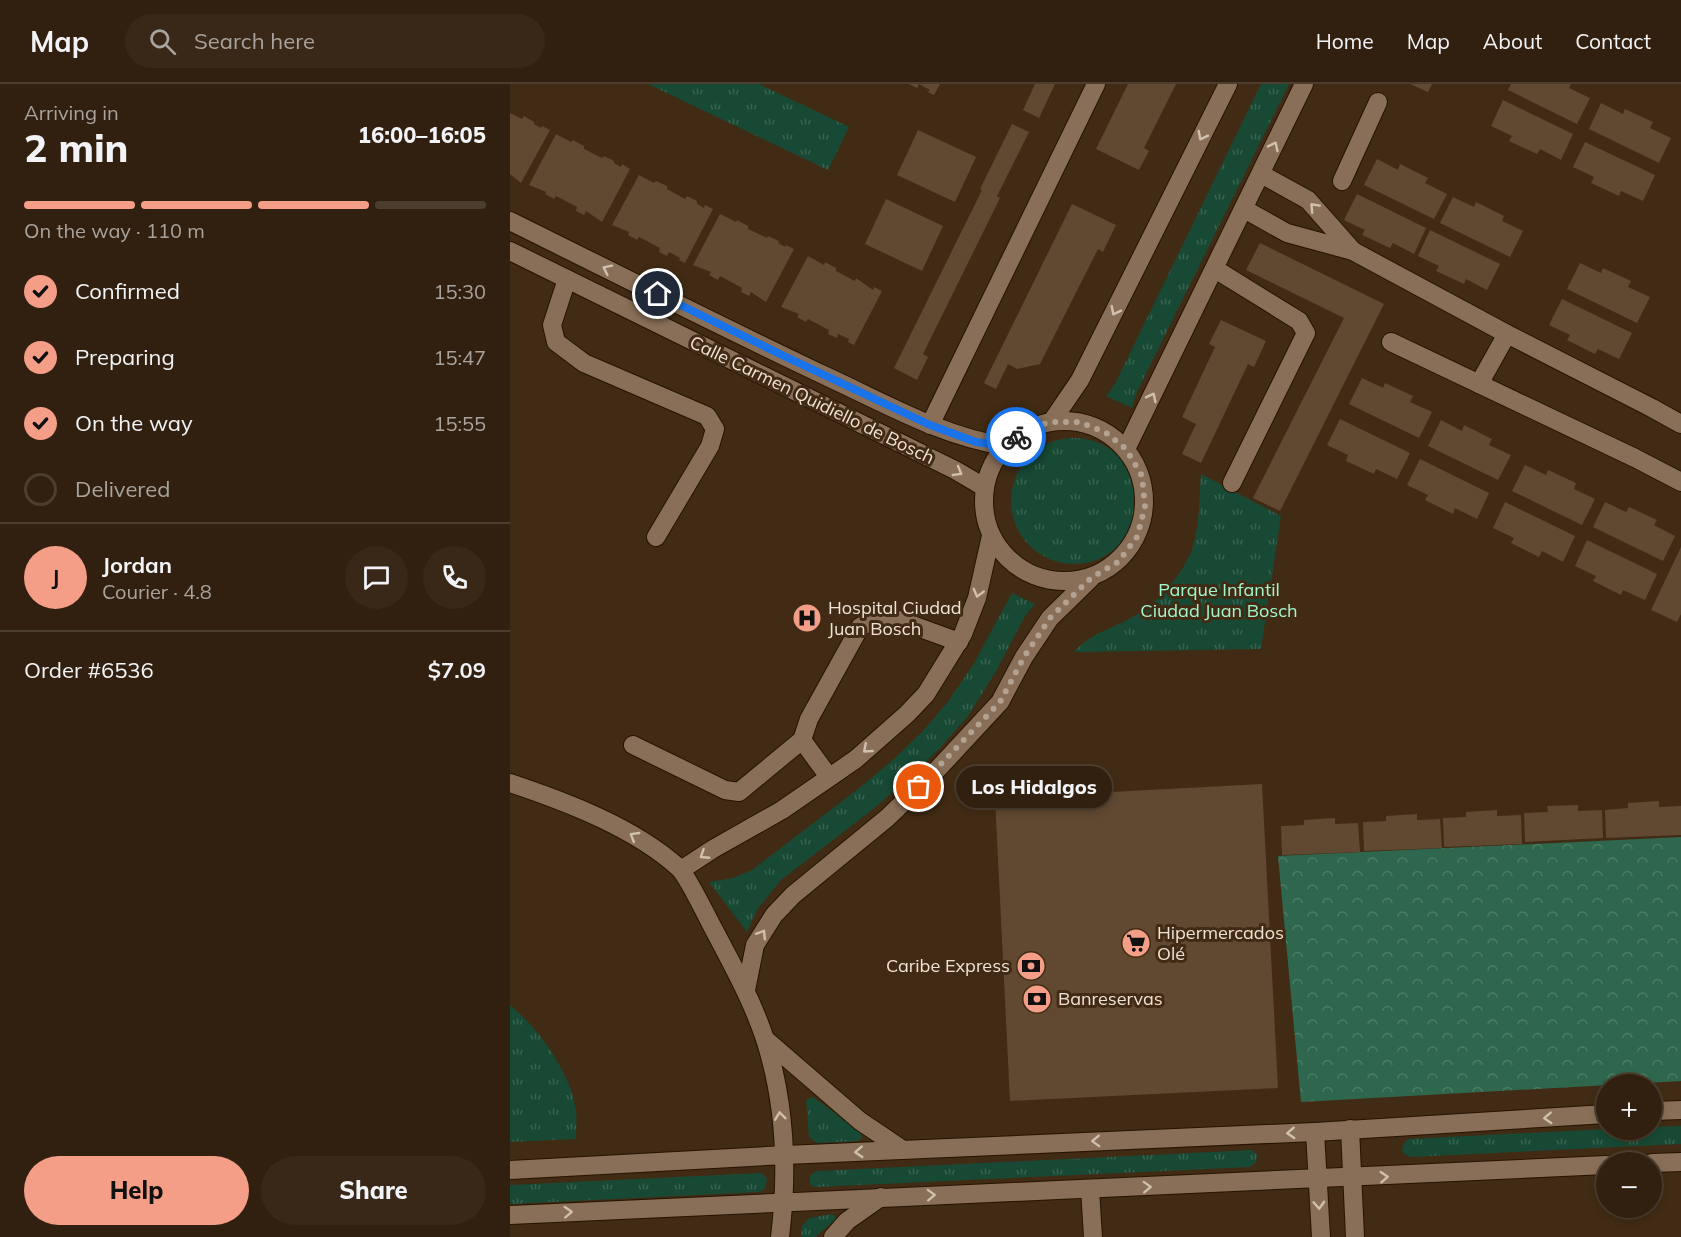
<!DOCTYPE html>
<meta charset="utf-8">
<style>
body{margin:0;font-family:Mulish,sans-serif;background:#392818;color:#f1f3f6;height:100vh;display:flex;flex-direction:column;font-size:22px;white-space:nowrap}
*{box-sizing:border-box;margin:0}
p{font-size:20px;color:#a8a39e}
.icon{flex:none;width:33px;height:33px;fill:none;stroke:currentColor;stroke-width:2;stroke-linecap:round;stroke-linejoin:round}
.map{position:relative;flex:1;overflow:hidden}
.side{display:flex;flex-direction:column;background:#31200f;width:510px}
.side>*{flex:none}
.fabs{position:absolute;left:1086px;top:990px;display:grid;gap:12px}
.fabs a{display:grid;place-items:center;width:66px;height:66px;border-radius:50%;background:#31200f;box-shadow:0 3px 9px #0003,0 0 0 2px #4c3e2f;font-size:30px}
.pin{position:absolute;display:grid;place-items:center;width:51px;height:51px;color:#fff;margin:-26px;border:3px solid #fff;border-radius:50%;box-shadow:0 2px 6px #0007}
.courier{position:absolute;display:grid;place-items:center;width:60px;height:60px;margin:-30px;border:4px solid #1a73e8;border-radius:50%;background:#fff;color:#222;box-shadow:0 2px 8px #0007}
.bubble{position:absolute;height:42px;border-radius:21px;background:#31200f;box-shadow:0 3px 9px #0003,0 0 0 2px #4c3e2f;font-size:20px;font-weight:800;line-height:42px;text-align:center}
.head em{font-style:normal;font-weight:800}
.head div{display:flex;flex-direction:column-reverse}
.head{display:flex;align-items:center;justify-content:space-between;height:102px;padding:0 24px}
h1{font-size:39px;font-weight:800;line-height:45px}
.bar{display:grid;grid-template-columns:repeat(4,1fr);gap:9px 6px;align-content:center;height:72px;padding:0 24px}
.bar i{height:8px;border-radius:4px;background:#4c3e2f}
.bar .active{background:#f49e88}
.bar p{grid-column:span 4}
.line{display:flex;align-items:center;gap:15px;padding:0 24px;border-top:2px solid #4c3e2f}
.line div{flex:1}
.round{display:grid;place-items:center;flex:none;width:63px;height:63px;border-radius:32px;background:#392818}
ol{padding:0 24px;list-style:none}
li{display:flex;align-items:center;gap:18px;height:66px}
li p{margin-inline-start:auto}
li .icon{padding:6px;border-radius:50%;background:#f49e88;color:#111;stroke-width:4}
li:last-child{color:#a8a39e}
li i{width:33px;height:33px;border:3px solid #4c3e2f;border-radius:50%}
.cta{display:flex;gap:12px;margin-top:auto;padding:12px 24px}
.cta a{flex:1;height:69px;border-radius:36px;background:#f49e88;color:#111;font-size:24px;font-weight:800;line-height:69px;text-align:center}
.cta a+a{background:#392818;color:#f1f3f6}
header{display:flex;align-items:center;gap:36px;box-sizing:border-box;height:84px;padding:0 30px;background:#31200f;border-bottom:2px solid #4c3e2f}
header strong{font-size:28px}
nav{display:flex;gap:33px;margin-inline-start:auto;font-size:21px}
.search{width:420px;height:54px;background:#392818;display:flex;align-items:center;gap:15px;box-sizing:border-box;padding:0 21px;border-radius:33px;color:#a8a39e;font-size:22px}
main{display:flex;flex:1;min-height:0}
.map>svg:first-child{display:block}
.grass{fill:url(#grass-tufts)}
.forest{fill:url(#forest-crowns)}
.building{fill:#604831}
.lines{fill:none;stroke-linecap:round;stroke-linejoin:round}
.minor-casing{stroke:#271300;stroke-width:20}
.minor{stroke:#896f57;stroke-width:18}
.oneway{stroke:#d1c0ae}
.done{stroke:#b3a291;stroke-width:6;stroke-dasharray:0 10.8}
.route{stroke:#1a73e8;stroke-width:8}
.labels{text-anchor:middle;stroke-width:6;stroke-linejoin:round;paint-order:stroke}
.street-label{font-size:18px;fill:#f0e2d4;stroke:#412b14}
.park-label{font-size:18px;fill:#a0f7cc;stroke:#412b14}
.poi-label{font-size:18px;fill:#f0e2d4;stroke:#412b14;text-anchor:start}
</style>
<header>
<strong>Map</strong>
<div class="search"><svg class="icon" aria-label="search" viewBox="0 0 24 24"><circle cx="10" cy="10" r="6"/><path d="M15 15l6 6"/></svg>Search here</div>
<nav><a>Home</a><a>Map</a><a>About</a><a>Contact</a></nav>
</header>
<main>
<section class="side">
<div class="head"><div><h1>2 min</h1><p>Arriving in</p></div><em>16:00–16:05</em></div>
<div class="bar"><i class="active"></i><i class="active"></i><i class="active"></i><i></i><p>On the way · 110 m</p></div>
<ol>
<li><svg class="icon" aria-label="check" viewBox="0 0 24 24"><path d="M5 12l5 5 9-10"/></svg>Confirmed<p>15:30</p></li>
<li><svg class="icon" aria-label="check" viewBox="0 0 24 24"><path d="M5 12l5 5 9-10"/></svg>Preparing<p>15:47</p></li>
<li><svg class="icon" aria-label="check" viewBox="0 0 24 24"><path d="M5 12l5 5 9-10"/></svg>On the way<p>15:55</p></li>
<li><i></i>Delivered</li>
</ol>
<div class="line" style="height:108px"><b class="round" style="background:#f49e88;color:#111">J</b><div><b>Jordan</b><p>Courier · 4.8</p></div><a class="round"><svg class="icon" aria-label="chat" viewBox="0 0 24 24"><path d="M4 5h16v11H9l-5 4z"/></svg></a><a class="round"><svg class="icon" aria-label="phone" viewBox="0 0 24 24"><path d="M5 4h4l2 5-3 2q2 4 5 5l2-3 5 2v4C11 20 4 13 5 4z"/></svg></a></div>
<div class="line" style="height:78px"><div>Order #6536</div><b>$7.09</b></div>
<div class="cta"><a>Help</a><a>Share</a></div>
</section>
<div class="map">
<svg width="1171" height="1153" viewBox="0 0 1171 1153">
<defs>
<pattern id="grass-tufts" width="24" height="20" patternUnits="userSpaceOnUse" patternTransform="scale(1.5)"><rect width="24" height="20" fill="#174934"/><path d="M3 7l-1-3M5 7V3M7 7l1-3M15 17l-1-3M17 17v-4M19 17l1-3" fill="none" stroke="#396350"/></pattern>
<pattern id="forest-crowns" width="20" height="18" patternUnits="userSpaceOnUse" patternTransform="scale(1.5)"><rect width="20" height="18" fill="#2e674d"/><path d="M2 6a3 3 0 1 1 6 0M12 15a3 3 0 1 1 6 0" fill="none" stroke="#4d7c66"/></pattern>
</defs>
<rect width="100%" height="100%" fill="#412b14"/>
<g class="grass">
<path d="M138 0H249L339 43 318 86Z"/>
<path d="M751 0H779L626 310 622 324 596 312 605 300Z"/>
<circle cx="564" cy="417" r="63"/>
<path d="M691 390 771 432 751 565 564 568C583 548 597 547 619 535 645 521 669 496 681 468 690 444 689 415 691 390Z"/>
<path d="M502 509 525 520 515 532 485 589 458 632 428 666 398 695 362 726 271 796 248 824 237 848 199 798 223 794 242 786 348 705 384 675 413 647 437 619 463 581Z"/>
<path d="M0 921C28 943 62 991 66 1027 67 1036 66 1046 66 1055L0 1058Z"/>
<path d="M303 1013 351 1048 352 1054 348 1057 307 1059 299 1053 296 1016Z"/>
<path d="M1171 1042V1060L900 1073 892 1068 893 1061 898 1055 1096 1045 1142 1046V1043Z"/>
<path d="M742 1066 747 1071 746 1078 740 1083 306 1103 302 1102C297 1095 300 1089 308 1087Z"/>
<path d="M251 1089 255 1092 257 1096 255 1105 249 1108 0 1120V1101Z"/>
<path d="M322 1130 325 1132V1136L305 1153H291L292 1142 299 1134Z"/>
</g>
<path class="forest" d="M1171 753V997L791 1018 768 772Z"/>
<g class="building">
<path d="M399 0H430L424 11 418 8 420 6 409 0 407 4Z"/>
<path d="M525 0H545L529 34 513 26Z"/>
<path d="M618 0H666L634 64 639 67 629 86 586 65Z"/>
<path d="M900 0H922L918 8Z"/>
<path d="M1001 0H1061L1059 4 1080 14 1067 40 998 6Z"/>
<path d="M993 16 1063 50 1051 76 1030 65 1027 70 999 57 1002 52 981 42Z"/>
<path d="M1091 19 1113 30 1115 25 1143 38 1140 44 1161 54 1149 79 1079 45Z"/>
<path d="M0 29 12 35 14 32 24 38V40L31 44 32 42 40 46 11 99 0 90Z"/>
<path d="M502 40 519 48 487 112 490 114 413 270 418 273 407 296 384 284 472 106 470 105Z"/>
<path d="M408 46 466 73 445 118 387 91Z"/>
<path d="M46 50 61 58 63 56 74 62V65L92 74 94 72 104 77V79L111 83 112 80 120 85 92 138 76 127 74 131 66 127 67 123 46 112 44 115 35 110 36 108 19 101Z"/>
<path d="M1075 58 1145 91 1133 117 1111 107 1109 112 1081 99 1084 93 1063 83Z"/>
<path d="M867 75 888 86 890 80 918 94 915 99 937 110 924 135 854 101Z"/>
<path d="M129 91 144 99 146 97 157 102V105L175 115 177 112 187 117V120L194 124 195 121 203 125 175 179 169 176 170 174 159 168 157 172 149 168 150 164 129 153 127 156 118 151 119 148 102 141Z"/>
<path d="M847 110 916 144 904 170 883 159 880 164 852 151 855 146 834 136Z"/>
<path d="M943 113 964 123 966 118 994 132 992 137 1013 147 1000 173 930 139Z"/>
<path d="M376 115 433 142 412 187 355 160Z"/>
<path d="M562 120 606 141 593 168 588 165 530 280 507 285 498 280 486 305 474 299Z"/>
<path d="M210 130 226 138 227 136 238 142V145L257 154 258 152 269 157 268 159 275 163 276 161 284 165 256 218 241 208 239 212 231 208 232 204 210 192 208 196 199 191 201 188 183 181Z"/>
<path d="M920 146 990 180 977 206 956 195 954 200 926 187 929 182 908 172Z"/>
<path d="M750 159 874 220 770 427 743 414 834 234 736 186Z"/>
<path d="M298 172 314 181 315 178 326 184V187L345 197 346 194 363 206 364 203 372 207 344 261 338 258 339 255 328 250 327 254 318 250 319 246 298 235 296 238 287 233 289 230 271 223Z"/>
<path d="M1070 179 1091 189 1093 184 1121 197 1118 203 1140 213 1127 239 1057 205Z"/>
<path d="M1052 215 1122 249 1109 275 1088 265 1085 270 1057 256 1060 251 1039 241Z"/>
<path d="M711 236 756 257 744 283 738 280 691 379 672 370 686 340 672 333 705 263 699 260Z"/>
<path d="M852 294 873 304 875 299 903 312 900 318 922 328 909 354 839 320Z"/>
<path d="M830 335 900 369 887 395 866 385 864 390 836 377 838 371 817 361Z"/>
<path d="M931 336 952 347 954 341 982 355 979 361 1001 371 988 396 918 362Z"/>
<path d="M910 375 979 409 967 435 945 424 943 430 915 416 918 411 897 401Z"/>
<path d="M1015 381 1036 391 1038 386 1066 399 1064 405 1085 415 1072 441 1002 407Z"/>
<path d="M995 418 1065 452 1053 478 1032 467 1029 473 1001 459 1004 454 983 444Z"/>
<path d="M1095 418 1116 428 1119 423 1147 436 1144 441 1165 452 1153 477 1083 443Z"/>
<path d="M1077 456 1147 490 1135 516 1113 506 1111 511 1083 497 1086 492 1065 482Z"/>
<path d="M1171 463V530L1167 538 1141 526Z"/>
<path d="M752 700 768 1004 500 1017 485 714Z"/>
<path d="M1149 717V723L1171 722V751L1096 754 1095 726 1118 724V719Z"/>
<path d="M1068 721V727L1092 726 1093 754 1015 758 1014 729 1038 728 1037 722Z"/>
<path d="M987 726V732L1011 731 1012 760 934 763 933 734 956 733V728Z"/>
<path d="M907 730V736L930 735 932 764 854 767 853 738 876 737V732Z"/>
<path d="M825 734V740L848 739 850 768 772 771 771 742 794 741V736Z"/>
</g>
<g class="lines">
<g class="minor-casing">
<g id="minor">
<path d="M751 90 798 116 843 167"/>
<path d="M832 97 868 18"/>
<path d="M734 125 777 149 843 167 997 250 1142 324 1171 340"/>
<path d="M0 137C107 190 214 244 322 295 378 321 434 353 495 362"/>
<path d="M0 167 445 386 474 403"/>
<path d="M705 185 789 237 796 249 722 399"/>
<path d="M57 195 42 241 46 258 74 279 197 332 205 345 200 362 146 453"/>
<path d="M881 258 1125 374 1171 398"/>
<path d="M969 300 997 250"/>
<circle cx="554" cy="417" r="80"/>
<path d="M542 337 570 296 718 0"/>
<path d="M420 341 586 0"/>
<path d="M616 365 794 0"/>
<path d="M292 656 319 693"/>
<path d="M123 661 215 706 229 708 292 656 299 635 350 543 367 534 380 533 449 558"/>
<path d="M0 699C57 718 125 744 169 784 178 793 196 831 203 844 222 880 242 916 255 955 275 1018 278 1088 270 1153"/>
<path d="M171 786 203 765 272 726 346 675 397 630 416 610 453 550 467 514 481 452"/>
<path d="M236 906 245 861 264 831 283 811 377 734 425 688 490 618 514 573 540 534 581 494"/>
<path d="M255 955 350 1037 393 1066"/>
<path d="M1142 1027 1171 1026"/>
<path d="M840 1045 845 1153"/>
<path d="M805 1048 811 1153"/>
<path d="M1142 1079 1171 1078"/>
<path d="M0 1086 275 1071 805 1048 1096 1030"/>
<path d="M580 1105 583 1153"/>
<path d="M0 1131C365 1112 731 1100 1096 1081"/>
<path d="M323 1153 337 1137 371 1113"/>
</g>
</g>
<use href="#minor" class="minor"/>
</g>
<defs><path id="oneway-chevron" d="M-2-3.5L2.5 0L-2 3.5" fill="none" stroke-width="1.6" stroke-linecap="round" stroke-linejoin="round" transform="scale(1.5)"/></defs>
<g class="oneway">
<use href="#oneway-chevron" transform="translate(692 52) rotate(117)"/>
<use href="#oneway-chevron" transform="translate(764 62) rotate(-64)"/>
<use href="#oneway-chevron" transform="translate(804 123) rotate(-133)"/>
<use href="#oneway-chevron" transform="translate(97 185) rotate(-154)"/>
<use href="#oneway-chevron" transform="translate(605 227) rotate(117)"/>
<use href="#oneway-chevron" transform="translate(642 313) rotate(-64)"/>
<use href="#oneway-chevron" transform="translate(448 388) rotate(30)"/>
<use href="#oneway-chevron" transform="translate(468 509) rotate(105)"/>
<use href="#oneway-chevron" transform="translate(357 665) rotate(139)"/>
<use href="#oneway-chevron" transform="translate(124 752) rotate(-149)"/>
<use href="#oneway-chevron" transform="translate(194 771) rotate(147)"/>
<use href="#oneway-chevron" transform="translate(252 850) rotate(-58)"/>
<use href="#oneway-chevron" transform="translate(270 1032) rotate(-97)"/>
<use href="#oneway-chevron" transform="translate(1038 1034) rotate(177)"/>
<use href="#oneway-chevron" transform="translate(781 1049) rotate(177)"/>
<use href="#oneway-chevron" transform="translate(586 1057) rotate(178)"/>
<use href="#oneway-chevron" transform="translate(349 1068) rotate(177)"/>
<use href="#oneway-chevron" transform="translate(874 1093) rotate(-3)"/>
<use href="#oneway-chevron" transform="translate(637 1103) rotate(-2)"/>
<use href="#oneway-chevron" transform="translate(421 1111) rotate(-2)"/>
<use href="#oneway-chevron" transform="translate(809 1121) rotate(87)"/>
<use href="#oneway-chevron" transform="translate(58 1128) rotate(-3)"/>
</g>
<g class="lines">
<path class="done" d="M409 703 490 618 514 573 540 534 581 494 608 478 627 453 635 423 632 392 616 365 595 348 569 338H542L525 342 506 353"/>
<path class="route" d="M148 210 274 272 420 341 466 358 495 362 506 353"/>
</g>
<defs>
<g id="hospital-disc" transform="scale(1.5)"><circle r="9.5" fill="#f49e88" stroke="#412b14"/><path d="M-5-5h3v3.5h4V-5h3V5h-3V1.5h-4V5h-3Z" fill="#111"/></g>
<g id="supermarket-disc" transform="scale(1.5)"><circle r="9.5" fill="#f49e88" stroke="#412b14"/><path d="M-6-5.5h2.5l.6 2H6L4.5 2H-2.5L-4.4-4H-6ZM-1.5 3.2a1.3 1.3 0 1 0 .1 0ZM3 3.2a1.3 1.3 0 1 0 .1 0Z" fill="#111"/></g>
<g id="bank-disc" transform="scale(1.5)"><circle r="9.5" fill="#f49e88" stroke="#412b14"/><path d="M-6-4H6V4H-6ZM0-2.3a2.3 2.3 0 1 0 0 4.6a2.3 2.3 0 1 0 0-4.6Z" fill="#111"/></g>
</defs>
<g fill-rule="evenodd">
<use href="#hospital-disc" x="297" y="534"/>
<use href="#supermarket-disc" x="626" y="859"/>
<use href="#bank-disc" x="521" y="882"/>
<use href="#bank-disc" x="527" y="915"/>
</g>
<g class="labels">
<g class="street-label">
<text transform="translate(302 316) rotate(26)" y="6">Calle Carmen Quidiello de Bosch</text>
</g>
<g class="park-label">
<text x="709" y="512">Parque Infantil<tspan x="709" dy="21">Ciudad Juan Bosch</tspan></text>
</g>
<g class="poi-label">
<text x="318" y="530">Hospital Ciudad<tspan x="318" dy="21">Juan Bosch</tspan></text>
<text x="647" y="855">Hipermercados<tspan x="647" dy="21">Olé</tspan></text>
<text x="500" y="888" text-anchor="end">Caribe Express</text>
<text x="548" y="921">Banreservas</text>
</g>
</g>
</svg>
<div class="fabs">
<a>+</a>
<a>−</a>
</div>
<div class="pin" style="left:409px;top:703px;background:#ea580c"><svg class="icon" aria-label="bag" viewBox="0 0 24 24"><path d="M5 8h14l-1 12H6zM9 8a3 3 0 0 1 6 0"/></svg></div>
<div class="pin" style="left:148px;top:210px;background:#1f2937"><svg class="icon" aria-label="home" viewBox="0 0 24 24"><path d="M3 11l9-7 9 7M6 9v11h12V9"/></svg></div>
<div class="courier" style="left:506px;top:353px"><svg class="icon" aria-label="bike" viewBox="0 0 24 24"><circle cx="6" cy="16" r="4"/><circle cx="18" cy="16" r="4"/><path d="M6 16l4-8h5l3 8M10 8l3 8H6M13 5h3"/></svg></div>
<div class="bubble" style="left:446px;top:682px;width:156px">Los Hidalgos</div>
</div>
</main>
